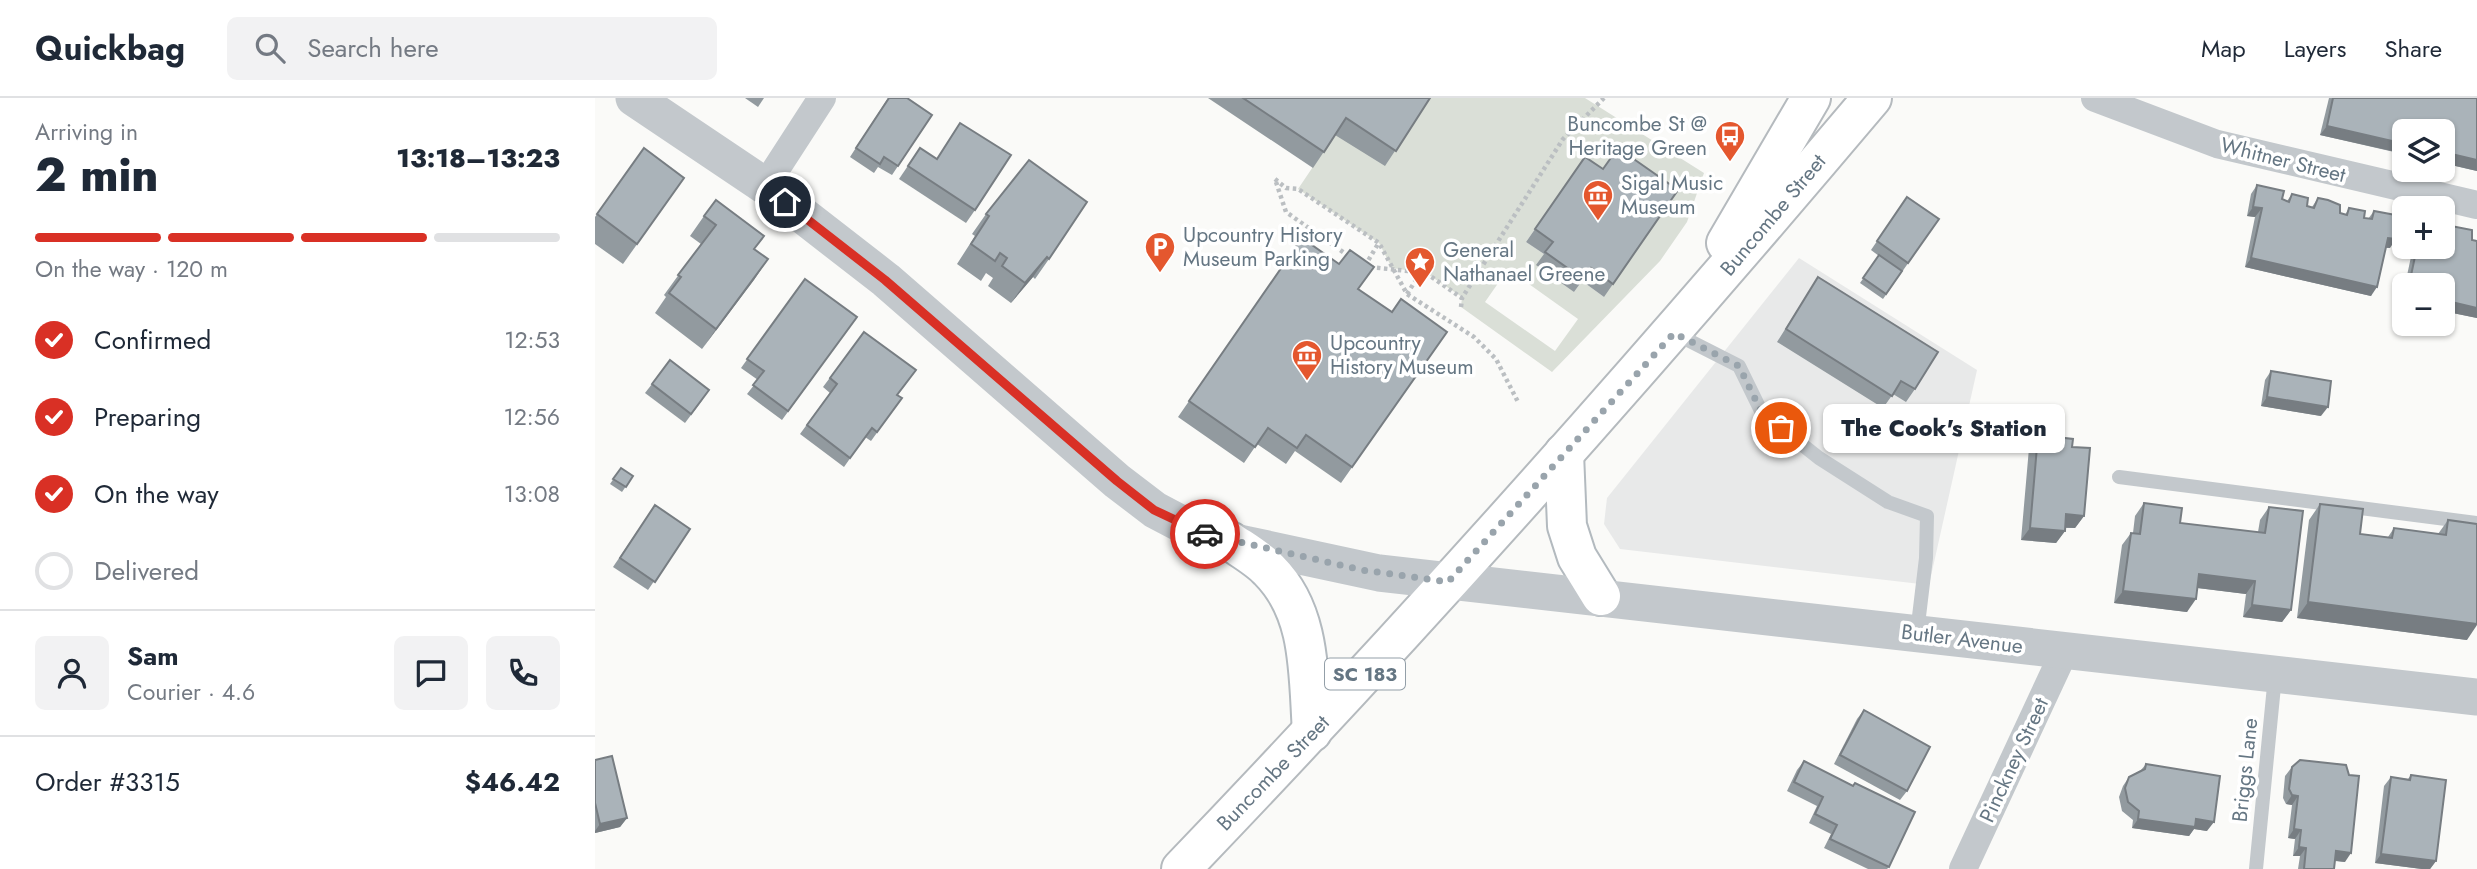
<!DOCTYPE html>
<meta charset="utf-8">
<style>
body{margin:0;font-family:Jost,sans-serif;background:#f2f2f3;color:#1f2937;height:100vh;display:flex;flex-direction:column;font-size:26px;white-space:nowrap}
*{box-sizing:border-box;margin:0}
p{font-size:23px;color:#747a83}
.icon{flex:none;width:38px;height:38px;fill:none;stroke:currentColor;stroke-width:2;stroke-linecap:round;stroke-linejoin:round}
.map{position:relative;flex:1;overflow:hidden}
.sheet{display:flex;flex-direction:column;background:#fff;width:595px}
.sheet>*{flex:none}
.buttons{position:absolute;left:1797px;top:21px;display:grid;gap:14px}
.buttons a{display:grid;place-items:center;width:63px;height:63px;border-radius:10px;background:#fff;box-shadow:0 2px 5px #0004;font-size:35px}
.pin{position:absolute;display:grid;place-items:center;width:60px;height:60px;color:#fff;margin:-30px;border:4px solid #fff;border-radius:50%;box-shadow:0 2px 7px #0007}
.courier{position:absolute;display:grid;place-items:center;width:70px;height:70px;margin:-35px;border:5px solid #d93025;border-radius:50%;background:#fff;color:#222;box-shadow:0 2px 9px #0007}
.bubble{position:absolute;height:49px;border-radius:10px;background:#fff;box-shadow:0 2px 5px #0004;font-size:23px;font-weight:800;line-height:49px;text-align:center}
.overview em{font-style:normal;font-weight:800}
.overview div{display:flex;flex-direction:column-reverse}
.overview{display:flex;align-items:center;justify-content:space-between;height:119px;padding:0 35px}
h1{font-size:46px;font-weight:800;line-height:52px}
.bar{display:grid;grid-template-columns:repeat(4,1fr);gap:10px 7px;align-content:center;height:84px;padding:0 35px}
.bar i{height:9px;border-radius:5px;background:#e0e1e3}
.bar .selected{background:#d93025}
.bar p{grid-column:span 4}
.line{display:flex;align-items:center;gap:18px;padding:0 35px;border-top:2px solid #e0e1e3}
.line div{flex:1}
.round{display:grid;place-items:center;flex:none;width:74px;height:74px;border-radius:10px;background:#f2f2f3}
ol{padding:0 35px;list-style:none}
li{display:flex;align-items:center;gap:21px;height:77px}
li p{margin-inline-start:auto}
li .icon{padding:7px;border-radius:50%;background:#d93025;color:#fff;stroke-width:4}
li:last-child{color:#747a83}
li i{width:38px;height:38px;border:4px solid #e0e1e3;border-radius:50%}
header{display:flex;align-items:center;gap:42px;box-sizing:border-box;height:98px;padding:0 35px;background:#fff;border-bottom:2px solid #e0e1e3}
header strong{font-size:33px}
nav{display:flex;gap:38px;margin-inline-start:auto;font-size:24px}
.search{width:490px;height:63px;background:#f2f2f3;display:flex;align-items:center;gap:18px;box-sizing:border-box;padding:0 24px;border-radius:10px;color:#747a83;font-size:26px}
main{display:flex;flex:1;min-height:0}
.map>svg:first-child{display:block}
.built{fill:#e8e9e9}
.green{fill:#dadfd7;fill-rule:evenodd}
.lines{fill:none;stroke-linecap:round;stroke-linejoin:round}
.secondary-casing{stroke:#b3babf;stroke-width:42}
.primary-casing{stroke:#b5babe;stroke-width:42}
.path{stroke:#bbbfc2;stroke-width:4.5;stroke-dasharray:3.5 3.5;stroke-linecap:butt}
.service{stroke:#c3c8cc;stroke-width:14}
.minor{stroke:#c3c8cc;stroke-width:28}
.tertiary{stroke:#c3c8cc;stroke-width:37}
.secondary{stroke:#fff;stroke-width:38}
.primary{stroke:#fff;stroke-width:38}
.wall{fill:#929a9f}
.shaded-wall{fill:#777d82}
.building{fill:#aab3b9;stroke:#777d82;stroke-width:2}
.done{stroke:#99a4ac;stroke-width:7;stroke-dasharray:0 12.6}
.route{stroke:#d93025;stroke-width:9}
.labels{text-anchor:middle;stroke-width:7;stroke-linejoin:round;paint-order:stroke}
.shield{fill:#fff;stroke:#939fa8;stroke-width:2}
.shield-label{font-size:19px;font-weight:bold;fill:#657683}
.poi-label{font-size:21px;fill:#657683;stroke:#fff;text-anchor:start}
.street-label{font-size:21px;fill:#657683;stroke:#fff}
</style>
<header>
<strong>Quickbag</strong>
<div class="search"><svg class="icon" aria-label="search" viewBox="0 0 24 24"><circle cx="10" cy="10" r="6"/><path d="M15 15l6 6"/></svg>Search here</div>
<nav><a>Map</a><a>Layers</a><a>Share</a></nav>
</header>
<main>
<section class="sheet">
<div class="overview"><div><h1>2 min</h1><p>Arriving in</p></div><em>13:18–13:23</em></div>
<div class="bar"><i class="selected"></i><i class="selected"></i><i class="selected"></i><i></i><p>On the way · 120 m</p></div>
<ol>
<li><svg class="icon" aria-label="check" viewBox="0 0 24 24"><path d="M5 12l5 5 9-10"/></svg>Confirmed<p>12:53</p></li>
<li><svg class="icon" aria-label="check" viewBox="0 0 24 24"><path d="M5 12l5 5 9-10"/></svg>Preparing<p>12:56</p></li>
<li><svg class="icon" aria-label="check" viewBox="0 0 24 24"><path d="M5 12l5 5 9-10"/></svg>On the way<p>13:08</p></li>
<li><i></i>Delivered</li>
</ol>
<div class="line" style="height:126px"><a class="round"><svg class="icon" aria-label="person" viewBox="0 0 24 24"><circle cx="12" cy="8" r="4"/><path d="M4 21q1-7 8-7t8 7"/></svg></a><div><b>Sam</b><p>Courier · 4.6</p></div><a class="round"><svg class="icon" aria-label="chat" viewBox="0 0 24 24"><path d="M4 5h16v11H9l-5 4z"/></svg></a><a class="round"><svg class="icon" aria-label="phone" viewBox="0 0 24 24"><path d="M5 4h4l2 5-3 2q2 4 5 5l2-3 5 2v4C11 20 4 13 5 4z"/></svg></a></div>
<div class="line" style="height:91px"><div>Order #3315</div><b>$46.42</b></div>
</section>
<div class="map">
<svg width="1882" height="771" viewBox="0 0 1882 771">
<rect width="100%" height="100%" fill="#fafaf8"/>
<path class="built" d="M1204 160 1382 272 1334 487 1025 451 1009 426 1012 400Z"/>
<path class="green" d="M834 0H990L1109 75 1092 124 1065 163 957 274 866 209 867 199 831 175 797 170 784 145 703 91 740 36ZM981 72 999 84 1009 199 987 183 979 194 949 156 931 144ZM913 171 983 221 960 253 890 204Z"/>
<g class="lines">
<g class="secondary-casing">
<g id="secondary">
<path d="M969 355 972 428 982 459 1006 498"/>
<path d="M635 443C648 452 664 461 674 472 717 515 713 577 717 634"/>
</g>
</g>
<g class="primary-casing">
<g id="primary">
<path d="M1131 145 1216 0"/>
<path d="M586 771C825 522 1054 264 1277 0"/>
</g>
</g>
<g class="path">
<path d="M680 81 691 90 703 91 784 145 812 196 879 239 901 261 923 304"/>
<path d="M681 84 691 114 755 159"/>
<path d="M770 168 783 146"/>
<path d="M775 169 831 175 867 200"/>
<path d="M812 196 826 174"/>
<path d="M866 209 867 200 968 41 1009 0"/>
</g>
<g class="service">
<path d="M1079 235 1144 268 1167 315 1224 360 1293 404 1332 418 1331 460 1322 535"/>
<path d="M1524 379 1882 425"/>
<path d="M1661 771 1680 578"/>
</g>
<g class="minor">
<path d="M1500 0 1622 46 1882 107"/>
<path d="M170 88 227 0"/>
<path d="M1368 771 1469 554"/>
</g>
<path class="tertiary" d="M39 0 170 88 291 182 522 383 560 412 600 433 635 443 784 475 1882 599"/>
<use href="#secondary" class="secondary"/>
<use href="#primary" class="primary"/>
</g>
<g class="wall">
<path d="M150 0H169L163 9Z"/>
<path d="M293 0 337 17 297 77 283 69 279 75 255 59Z"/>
<path d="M613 0H835L790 68 740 37 718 70Z"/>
<path d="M1734 0H1882V73L1725 37Z"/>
<path d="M49 50 89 80 28 166 0 146V119Z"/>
<path d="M325 50 380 112 371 125 304 81Z"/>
<path d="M990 59 1008 71 1083 92 1009 199 987 183 979 194 941 167 949 156 931 144Z"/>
<path d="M1662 87 1692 103 1697 96 1712 108 1717 109 1723 100 1745 115 1750 117 1754 110 1769 120 1773 121 1779 113 1795 150H1791L1776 198 1650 169 1660 119 1652 118 1656 96Z"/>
<path d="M1312 99 1344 121 1288 201 1265 185 1284 158 1276 152Z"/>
<path d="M391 116 454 161 440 181 438 179 416 205 393 188 398 180 391 175 386 183 362 166 380 138 377 136Z"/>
<path d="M109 118 173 161 107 251 60 215 71 199 69 197 106 146 95 138Z"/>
<path d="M1856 128 1877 142 1882 220 1848 213V187H1810L1817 154 1809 152 1810 148 1848 149 1850 136Z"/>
<path d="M707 140 763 191 797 214 852 234 746 385 700 353 691 366 662 346 649 365 583 319Z"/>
<path d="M1223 179 1320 291 1311 304 1298 296 1288 310 1182 244Z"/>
<path d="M210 181 262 219 187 322 152 296 163 282 146 270Z"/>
<path d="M1810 188V204H1806Z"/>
<path d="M269 234 303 297 307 300 276 343 270 339 249 369 205 336 235 295 228 289Z"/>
<path d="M1676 273 1726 318 1666 308 1670 282Z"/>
<path d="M57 286 108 301 90 325 50 295Z"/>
<path d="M1443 337 1477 349 1489 418 1480 430H1470V433L1461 445 1426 442 1434 350Z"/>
<path d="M26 370 38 378 27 394 15 386Z"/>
<path d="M1549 405 1585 425 1663 434 1665 422 1674 409 1696 512 1687 524 1648 519 1651 496 1602 490 1592 514 1519 505 1527 447 1536 435H1538L1540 418Z"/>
<path d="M1725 406 1765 436 1793 439 1799 430 1843 436 1853 422 1872 542 1702 520 1714 422Z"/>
<path d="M60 407 95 431 53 492 18 469Z"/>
<path d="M1269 612 1312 693 1305 702 1239 666 1262 621Z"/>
<path d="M0 662 32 720 25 729 0 735Z"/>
<path d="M1209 663 1294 769 1292 771H1273L1229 750 1236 736 1214 725 1222 708 1192 693 1202 672Z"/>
<path d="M1551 666 1612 733 1599 731 1594 738 1537 730 1538 722 1527 713 1524 699 1528 688 1534 679 1546 672Z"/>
<path d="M1697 669 1750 764 1740 763 1739 771H1703L1705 758H1698L1700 741 1693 740 1697 707 1691 706 1688 700 1690 678Z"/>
<path d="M1816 677 1841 763 1835 771H1827L1780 765 1789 688 1796 679 1813 681Z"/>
</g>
<g class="shaded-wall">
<path d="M1732 28 1810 46V56L1725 37Z"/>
<path d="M1848 54 1882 62V73L1848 65Z"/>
<path d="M1658 109 1667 110 1660 119 1652 118Z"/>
<path d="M1793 140 1801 141 1795 150 1787 149Z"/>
<path d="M1811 149H1820L1817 154 1809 152Z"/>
<path d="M452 159 438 179 416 205 430 185Z"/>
<path d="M1656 160 1782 189 1776 198 1650 169Z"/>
<path d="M173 161 159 182 107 251 121 231Z"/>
<path d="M1848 202 1882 210V220L1848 213Z"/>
<path d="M1672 299 1733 309 1726 318 1666 308Z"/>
<path d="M1471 416 1489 418 1480 430 1462 429Z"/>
<path d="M1435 430 1470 433 1461 445 1426 442Z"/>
<path d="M1604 476 1660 483 1651 496 1595 489Z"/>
<path d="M1528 493 1601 501 1592 514 1519 505Z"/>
<path d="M1713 504 1882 526V527L1872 542 1702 520Z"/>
<path d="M1657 507 1696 512 1687 524 1648 519Z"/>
<path d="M1697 697 1703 698 1697 707 1691 706Z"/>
<path d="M32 720 25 729 0 735V733L5 726Z"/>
<path d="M1543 721H1601L1619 724 1612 733 1599 731 1594 738 1537 730Z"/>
<path d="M1699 731 1706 732 1700 741 1693 740Z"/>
<path d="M1704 749 1711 750 1705 758H1698Z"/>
<path d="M1741 753 1756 755 1750 764 1735 762Z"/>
<path d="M1786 756 1841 763 1835 771H1827L1780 765Z"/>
</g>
<g class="building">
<path d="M294 0H312L337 17 303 68 289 59 285 66 261 50Z"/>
<path d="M648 0H835L801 53 751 20 729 54Z"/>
<path d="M1738 0H1882V62L1848 54V33H1810V46L1732 28Z"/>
<path d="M365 25 416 57 380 112 313 68 325 50 342 61Z"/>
<path d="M49 50 89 80 42 146 2 116Z"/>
<path d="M1023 50 1083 92 1018 186 996 170 988 181 950 154 958 144 940 131 990 59 1008 71Z"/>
<path d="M434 62 492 104 454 161 452 159 430 185 407 168 412 160 405 155 400 163 376 146 394 118 391 116Z"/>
<path d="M1662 87 1689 93 1687 101 1694 104 1697 96 1713 100 1712 108 1719 110 1723 100 1733 102 1745 107V115L1752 117 1754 110 1770 113 1769 120 1777 121 1779 113 1806 118 1801 141 1793 140 1782 189 1656 160 1667 110 1658 109Z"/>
<path d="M1312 99 1344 121 1313 165 1282 143Z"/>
<path d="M121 102 169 138 159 151 173 161 121 231 74 195 86 179 83 177 121 127 109 118Z"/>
<path d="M1856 128 1877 132V142L1882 143V210L1848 202V187H1814L1822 149H1848V136L1851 137Z"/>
<path d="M707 140 744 166 755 152 779 169 763 191 797 214 806 201 852 234 757 369 711 337 702 350 673 330 660 349 594 303Z"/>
<path d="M1284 157 1307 173 1291 196 1268 180Z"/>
<path d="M1223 179 1343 254 1320 291 1306 283 1297 298 1191 231Z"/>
<path d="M210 181 262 219 193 313 158 287 169 273 152 261Z"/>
<path d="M269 234 321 272 302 297 307 300 282 334 277 330 255 360 212 327 242 286 235 280Z"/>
<path d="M75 262 114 292 96 316 57 286Z"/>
<path d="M1676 273 1736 283 1733 309 1672 299Z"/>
<path d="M1443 337 1478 341 1477 349 1495 350 1489 418 1471 416 1470 433 1435 430Z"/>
<path d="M26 370 38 378 31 389 18 381Z"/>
<path d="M1549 405 1587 410 1585 425 1670 435 1674 409 1708 413 1696 512 1657 507 1660 483 1604 476 1601 501 1528 493 1536 435 1545 436Z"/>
<path d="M1725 406 1768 411 1765 436 1797 440 1799 430 1851 437 1853 422 1882 426V526L1713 504Z"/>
<path d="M60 407 95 431 60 484 25 460Z"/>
<path d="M1269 612 1335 649 1312 693 1245 657Z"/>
<path d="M17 658 32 720 5 726 0 705V662Z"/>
<path d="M1705 662 1751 667 1754 677 1764 678 1756 755 1741 753 1739 771H1709L1711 750 1704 749 1706 732 1699 731 1703 698 1697 697 1694 691 1697 669Z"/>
<path d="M1209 663 1258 688 1260 685 1320 714 1294 769 1235 741 1242 727 1220 716 1228 699 1199 684Z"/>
<path d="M1551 666 1625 678 1619 724 1601 721 1600 729 1543 721 1544 713 1533 704 1530 690 1534 679 1550 671Z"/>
<path d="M1816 677 1851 682 1841 763 1786 756 1796 679 1815 682Z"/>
</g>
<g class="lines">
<path class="done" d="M610 436 767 472 853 484 1079 235 1144 268 1167 315 1186 330"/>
<path class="route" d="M190 104 290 182 522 383 559 412 610 436"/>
</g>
<defs>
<g id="bus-pin" transform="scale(1.575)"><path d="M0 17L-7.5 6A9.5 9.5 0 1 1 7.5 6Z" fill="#e4572e" stroke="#fff"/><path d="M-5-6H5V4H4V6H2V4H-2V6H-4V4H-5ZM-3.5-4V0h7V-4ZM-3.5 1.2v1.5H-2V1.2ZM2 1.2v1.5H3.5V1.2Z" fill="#fff"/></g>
<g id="museum-pin" transform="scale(1.575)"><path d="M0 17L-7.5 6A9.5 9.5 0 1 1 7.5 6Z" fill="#e4572e" stroke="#fff"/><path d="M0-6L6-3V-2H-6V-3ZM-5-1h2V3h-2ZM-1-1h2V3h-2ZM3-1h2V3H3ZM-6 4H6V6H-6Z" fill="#fff"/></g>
<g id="parking-pin" transform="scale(1.575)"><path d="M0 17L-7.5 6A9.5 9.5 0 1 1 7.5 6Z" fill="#e4572e" stroke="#fff"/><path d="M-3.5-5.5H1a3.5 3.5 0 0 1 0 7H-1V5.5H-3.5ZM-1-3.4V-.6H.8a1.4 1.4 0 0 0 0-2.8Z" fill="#fff"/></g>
<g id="sight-pin" transform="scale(1.575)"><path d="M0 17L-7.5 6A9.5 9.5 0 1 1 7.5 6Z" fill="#e4572e" stroke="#fff"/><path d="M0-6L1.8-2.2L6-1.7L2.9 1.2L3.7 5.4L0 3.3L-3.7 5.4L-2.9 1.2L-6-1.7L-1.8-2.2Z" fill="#fff"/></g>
</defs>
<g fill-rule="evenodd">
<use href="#bus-pin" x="1135" y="38"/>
<use href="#museum-pin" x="1003" y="97"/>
<use href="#parking-pin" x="565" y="149"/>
<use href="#sight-pin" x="825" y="164"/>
<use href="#museum-pin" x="712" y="257"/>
</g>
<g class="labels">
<rect class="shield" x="730" y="560.5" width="80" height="31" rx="5"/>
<g class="shield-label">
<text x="770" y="583">SC 183</text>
</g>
<g class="poi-label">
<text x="1112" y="33" text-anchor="end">Buncombe St @<tspan x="1112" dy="24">Heritage Green</tspan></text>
<text x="1026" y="92">Sigal Music<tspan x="1026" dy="24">Museum</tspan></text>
<text x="588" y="144">Upcountry History<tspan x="588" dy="24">Museum Parking</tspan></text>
<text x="848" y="159">General<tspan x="848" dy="24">Nathanael Greene</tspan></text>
<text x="735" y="252">Upcountry<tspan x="735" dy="24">History Museum</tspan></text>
</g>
<g class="street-label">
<text transform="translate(1688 62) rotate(14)" y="7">Whitner Street</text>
<text transform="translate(1178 117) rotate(-50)" y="7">Buncombe Street</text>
<text transform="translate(1367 541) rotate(7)" y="7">Butler Avenue</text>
<text transform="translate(1419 662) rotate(-65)" y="7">Pinckney Street</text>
<text transform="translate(1650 672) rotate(-84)" y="7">Briggs Lane</text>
<text transform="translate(678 675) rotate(-46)" y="7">Buncombe Street</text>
</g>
</g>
</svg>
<div class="buttons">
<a><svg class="icon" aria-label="layers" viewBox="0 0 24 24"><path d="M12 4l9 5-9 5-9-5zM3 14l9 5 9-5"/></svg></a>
<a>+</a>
<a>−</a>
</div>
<div class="pin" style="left:1186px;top:330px;background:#ea580c"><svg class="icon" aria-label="bag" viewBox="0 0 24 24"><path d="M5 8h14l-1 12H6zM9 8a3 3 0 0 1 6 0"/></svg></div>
<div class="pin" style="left:190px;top:104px;background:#1f2937"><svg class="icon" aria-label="home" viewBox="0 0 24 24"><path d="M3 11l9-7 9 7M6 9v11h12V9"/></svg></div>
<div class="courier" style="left:610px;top:436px"><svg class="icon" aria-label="car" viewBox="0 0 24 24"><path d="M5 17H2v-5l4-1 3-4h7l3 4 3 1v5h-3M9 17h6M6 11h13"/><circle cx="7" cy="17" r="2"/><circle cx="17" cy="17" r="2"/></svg></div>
<div class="bubble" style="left:1228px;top:306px;width:242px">The Cook's Station</div>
</div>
</main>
